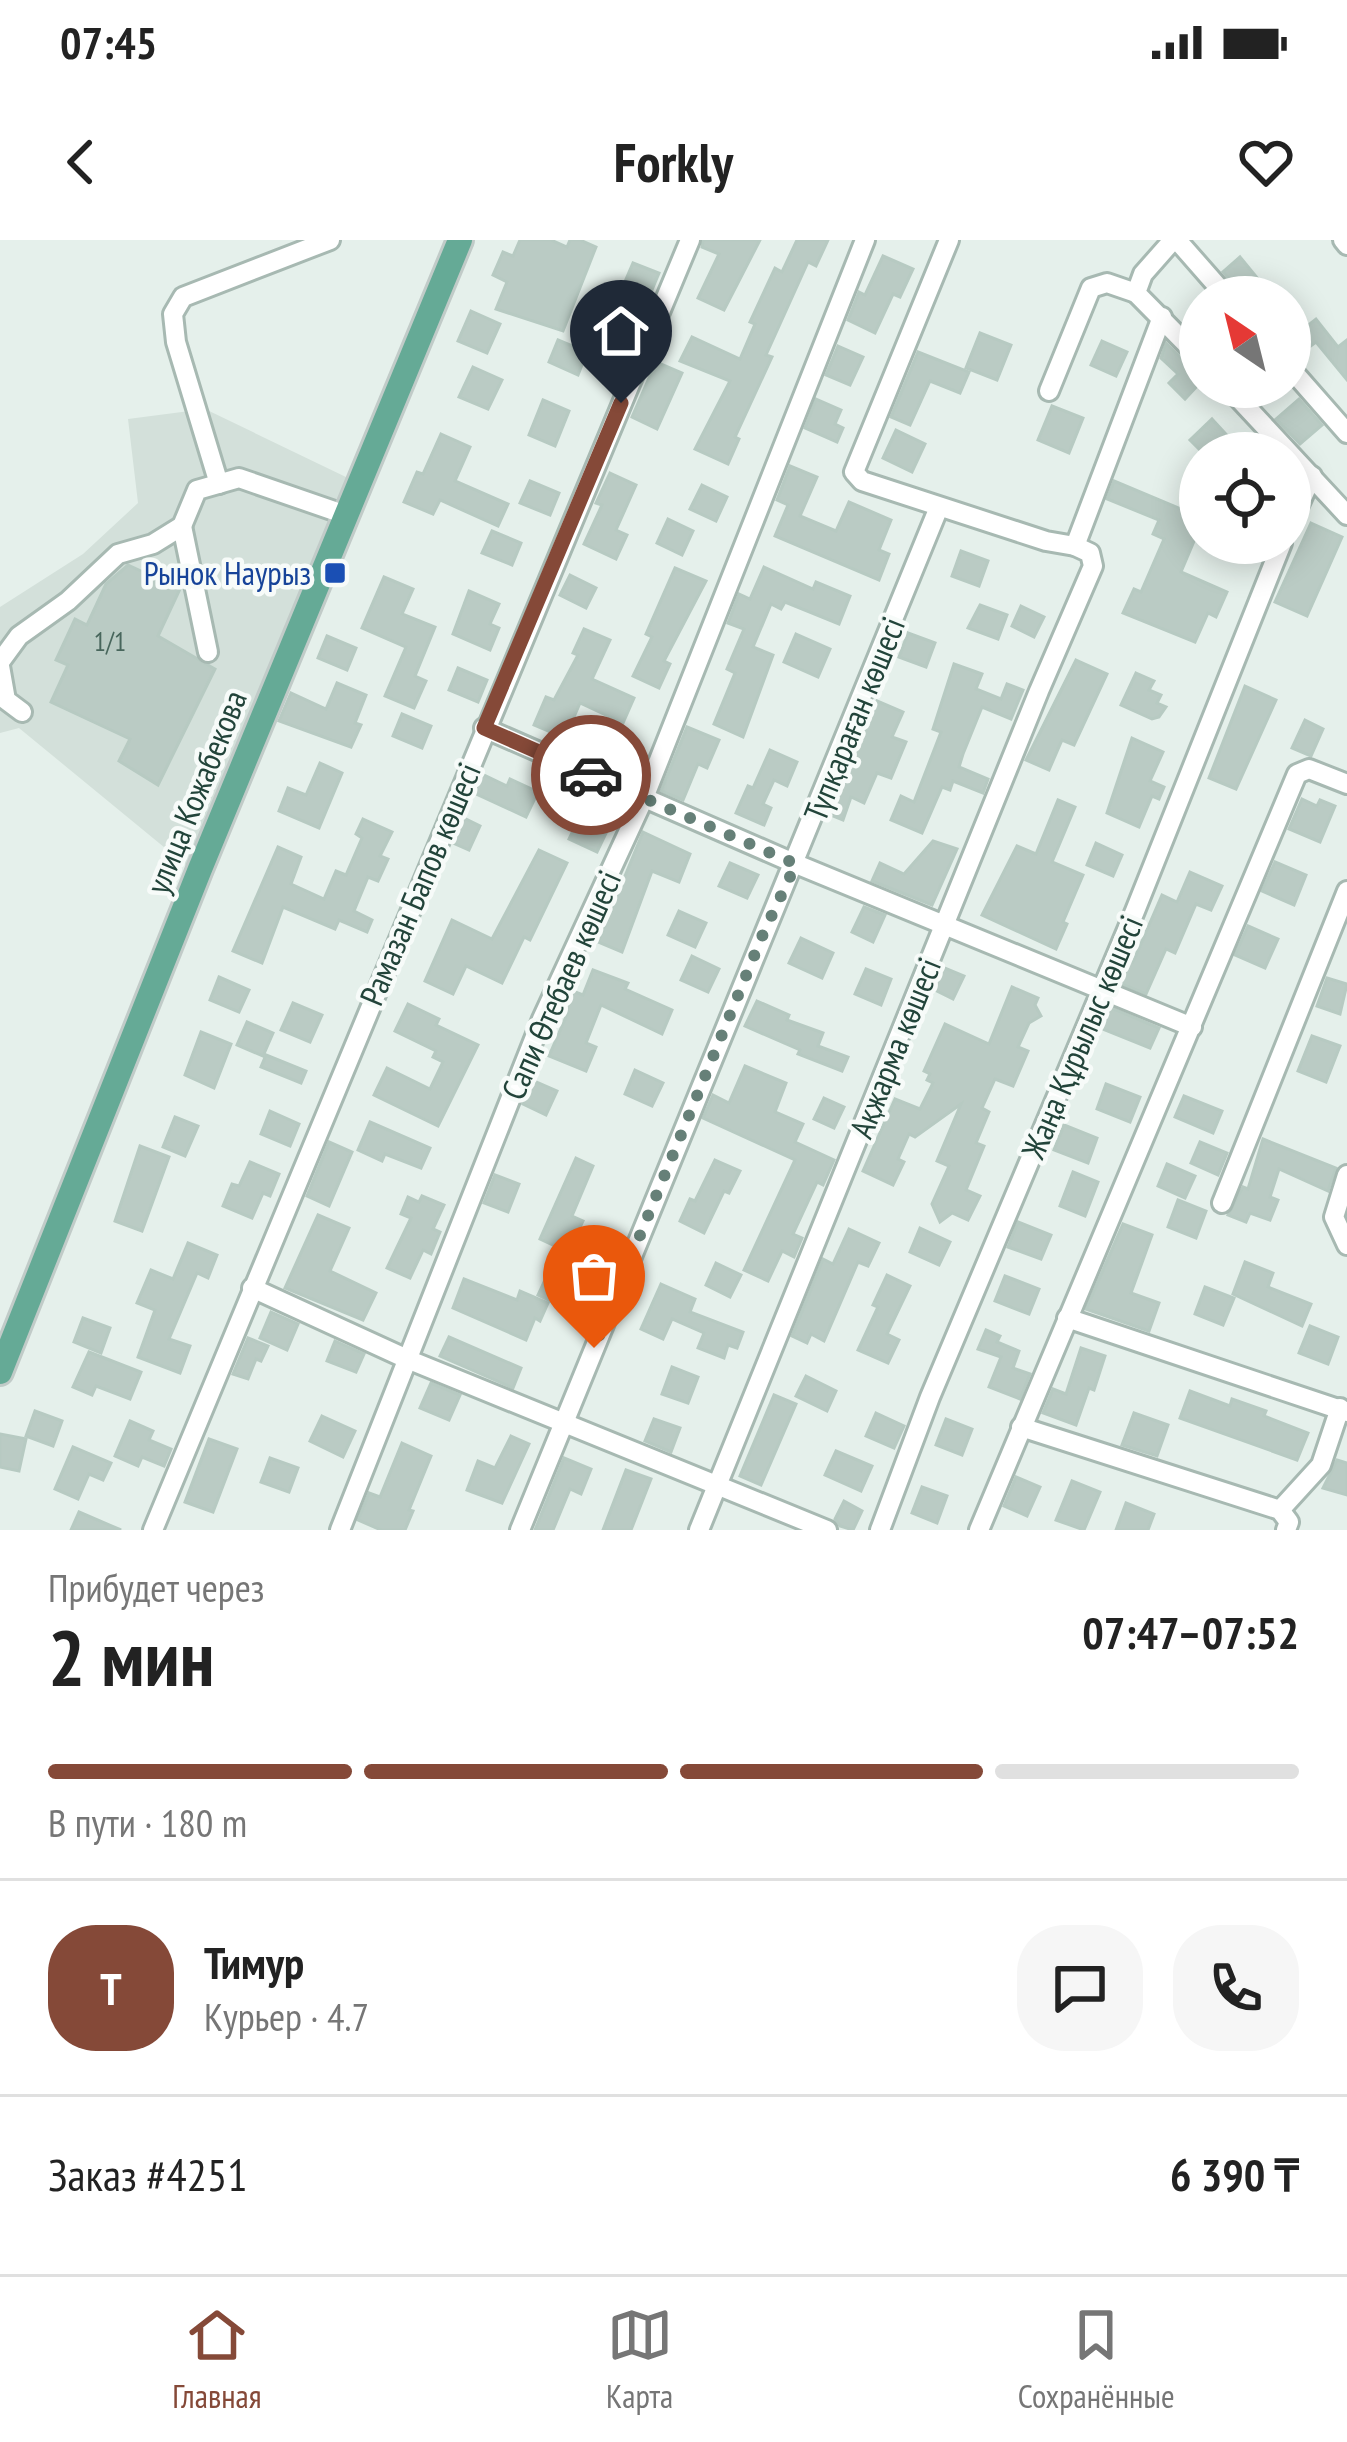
<!DOCTYPE html>
<html lang="ru">
<meta charset="utf-8">
<style>
body{margin:0;font-family:"PT Sans Narrow",sans-serif;background:#f6f6f6;color:#222;height:100vh;display:flex;flex-direction:column;font-size:45px;white-space:nowrap}
*{box-sizing:border-box;margin:0}
p{font-size:39px;color:#767676}
.icon{flex:none;width:66px;height:66px;fill:none;stroke:currentColor;stroke-width:2;stroke-linecap:round;stroke-linejoin:round}
.map{position:relative;height:1290px;overflow:hidden}
.details{display:flex;flex-direction:column;background:#fff;flex:1}
.details>*{flex:none}
.needle{width:78px;rotate:325deg}
.controls{position:absolute;left:1179px;top:36px;display:grid;gap:24px}
.controls a{display:grid;place-items:center;width:132px;height:132px;border-radius:50%;background:#fff;box-shadow:0 6px 30px #0003;font-size:60px}
.pin{position:absolute;display:grid;place-items:center;width:102px;height:102px;color:#fff;margin:-123px -51px;border-radius:50% 50% 50% 0;rotate:-45deg;box-shadow:0 0 12px #0007}
.pin .icon{rotate:45deg}
.courier{position:absolute;display:grid;place-items:center;width:120px;height:120px;margin:-60px;border:9px solid #854938;border-radius:50%;background:#fff;color:#222;box-shadow:0 3px 15px #0007}
.headline em{font-style:normal;font-weight:700}
.headline div{display:flex;flex-direction:column-reverse}
.headline{display:flex;align-items:center;justify-content:space-between;height:204px;padding:0 48px}
h1{font-size:78px;font-weight:700;line-height:90px}
.bar{display:grid;grid-template-columns:repeat(4,1fr);gap:18px 12px;align-content:center;height:144px;padding:0 48px}
.bar i{height:15px;border-radius:9px;background:#e0e0e0}
.bar .selected{background:#854938}
.bar p{grid-column:span 4}
.line{display:flex;align-items:center;gap:30px;padding:0 48px;border-top:3px solid #e0e0e0}
.line div{flex:1}
.round{display:grid;place-items:center;flex:none;width:126px;height:126px;border-radius:48px;background:#f6f6f6}
.status{display:flex;justify-content:space-between;align-items:center;height:84px;padding:0 60px;background:#fff;direction:ltr}
.status svg{height:33px;fill:currentColor}
header{display:flex;justify-content:space-between;align-items:center;height:156px;padding:0 48px;background:#fff;font-size:54px;font-weight:700}
.tab-bar{display:flex;justify-content:space-around;align-items:center;height:168px;border-top:3px solid #e0e0e0;background:#fff;font-size:33px;color:#767676}
.tab-bar a{display:grid;justify-items:center;gap:6px}
.tab-bar .selected{color:#854938}
.map>svg:first-child{display:block}
.built{fill:#d3e0da}
.building{fill:#bacbc4;stroke:#b7cac2;stroke-width:3}
.lines{fill:none;stroke-linecap:round;stroke-linejoin:round}
.minor-casing{stroke:#a7b9b2;stroke-width:24}
.major-casing{stroke:#c1cbc8;stroke-width:30}
.minor{stroke:#fff;stroke-width:18}
.major{stroke:#65aa96;stroke-width:24}
.done{stroke:#668078;stroke-width:12;stroke-dasharray:0 21.6}
.route{stroke:#854938;stroke-width:15}
.transit-dot{fill:#1a4fb4;stroke:#f7fbf9;stroke-width:4.5}
.labels{text-anchor:middle;stroke-width:9;stroke-linejoin:round;paint-order:stroke}
.number-label{font-size:27px;fill:#48665c}
.transit-label{font-size:33px;fill:#164399;stroke:#f7fbf9;text-anchor:end}
.street-label{font-size:33px;fill:#22443a;stroke:#f7fbf9}
</style>
<div class="status"><b>07:45</b><svg viewBox="0 0 49 12"><path d="M0 12V9h3v3zM5 12V6h3v6zM10 12V3h3v9zM15 12V0h3v12zM26 1h20v11H26zM47 4h2v5h-2z"/></svg></div>
<header><svg class="icon" aria-label="back" viewBox="0 0 24 24"><path d="M15 5l-7 7 7 7"/></svg>Forkly<svg class="icon" aria-label="heart" viewBox="0 0 24 24"><path d="M12 20l-8-8c-3-5 5-10 8-4 3-6 11-1 8 4z"/></svg></header>
<div class="map">
<svg width="1347" height="1290" viewBox="0 0 1347 1290">
<rect width="100%" height="100%" fill="#e5f0eb"/>
<path class="built" d="M205 169 348 238 187 626 19 488 0 493V367L83 314 138 263 128 179Z"/>
<g class="building">
<path d="M520 0H551L567 7 570 0H580L596 7 563 91 496 69 507 42 493 35 503 12 513 16Z"/>
<path d="M703 0H760L724 70 698 58 719 14 702 7Z"/>
<path d="M797 0H828L816 26 808 22 766 115 772 117 735 197 739 199 728 224 695 209 730 141 680 121 692 97 740 119 755 84 750 82 775 28 782 32Z"/>
<path d="M883 16 913 29 900 57 893 54 875 93 848 80 859 52 865 55Z"/>
<path d="M1240 17 1268 51 1261 57H1245L1223 32Z"/>
<path d="M633 23 659 33 644 69 618 58Z"/>
<path d="M1290 69 1306 87 1316 79 1338 107 1347 100V140L1316 102 1304 111 1290 93Z"/>
<path d="M471 71 500 84 487 113 458 101Z"/>
<path d="M980 93 1011 105 997 140 966 128Z"/>
<path d="M558 100 587 112 578 135 549 122Z"/>
<path d="M1102 101 1127 112 1116 136 1091 125Z"/>
<path d="M1166 103 1190 127 1200 131V143L1185 159 1169 143 1178 134 1161 118Z"/>
<path d="M838 106 863 117 850 145 826 135Z"/>
<path d="M918 112 969 132 960 153 930 141 910 185 891 177Z"/>
<path d="M656 122 682 133 657 189 632 177Z"/>
<path d="M473 127 502 140 488 169 459 157Z"/>
<path d="M816 159 841 170 835 184 843 188 837 202 805 188Z"/>
<path d="M1299 159 1322 185 1300 204 1276 179Z"/>
<path d="M543 160 569 171 555 206 529 195Z"/>
<path d="M1052 166 1083 178 1069 213 1038 200Z"/>
<path d="M1212 179 1234 203 1223 213H1203L1190 200Z"/>
<path d="M896 190 925 204 912 232 883 218Z"/>
<path d="M441 194 470 207 455 241 508 264 498 286 440 260 433 274 404 262 417 232 423 234Z"/>
<path d="M790 226 817 237 800 276 836 291 849 262 891 280 879 310 889 314 879 340 775 296 788 265 777 260Z"/>
<path d="M610 233 636 245 616 290 627 295 616 319 584 304 602 265 596 263Z"/>
<path d="M530 241 559 253 550 275 520 263Z"/>
<path d="M1114 241 1200 277V287L1181 332 1227 352 1216 377 1208 373 1195 402 1123 373 1134 349 1141 352 1164 299 1153 294 1159 280 1107 259Z"/>
<path d="M702 245 727 257 716 281 690 269Z"/>
<path d="M668 279 693 291 682 315 657 303Z"/>
<path d="M1311 283 1342 297 1307 376 1275 362Z"/>
<path d="M492 291 521 303 512 325 482 313Z"/>
<path d="M961 311 988 321 979 346 952 336Z"/>
<path d="M128 325 180 349 158 396 215 429 158 545 119 521 130 499 51 462 68 425 56 420 75 379 87 385 106 344Z"/>
<path d="M764 327 813 349 816 342 850 356 839 384 785 362 781 369 771 364 753 407 773 415 743 497 714 484 735 433 727 429 744 389 728 383 739 354 750 359Z"/>
<path d="M675 328 706 341 664 421 670 424 659 448 633 436 652 397 646 394Z"/>
<path d="M570 335 596 348 586 368 560 355Z"/>
<path d="M384 337 413 349 402 374 435 387 415 436 426 441 414 468 385 456 406 407 362 388Z"/>
<path d="M469 351 499 364 490 384 499 388 490 410 453 394Z"/>
<path d="M980 365 1007 375 998 399 968 388Z"/>
<path d="M1021 366 1044 377 1034 397 1012 386Z"/>
<path d="M584 389 610 400 592 439 634 458 623 483 580 463 565 498 534 485 546 457 554 460 578 415 573 413Z"/>
<path d="M908 393 935 403 926 427 899 417Z"/>
<path d="M796 394 830 409 818 437 784 422Z"/>
<path d="M327 396 356 408 347 430 318 418Z"/>
<path d="M1076 420 1107 434 1074 505 1062 500 1049 530 1026 520Z"/>
<path d="M954 424 982 434 976 449 1001 459 1007 444 1023 450 1011 479 982 467 963 514 959 527 988 539 983 553 953 541 950 550 942 547 922 593 891 580 901 556 914 562 941 492 933 489Z"/>
<path d="M458 428 487 440 478 462 449 450Z"/>
<path d="M1136 433 1154 441 1149 450 1161 455 1157 463 1166 467 1159 477 1152 479 1121 465Z"/>
<path d="M337 443 366 455 355 483 361 485 351 507 279 481 291 453 326 469Z"/>
<path d="M1245 446 1276 460 1236 549 1209 538Z"/>
<path d="M877 461 903 472 892 497 906 502 891 538 877 533 864 563 851 557 843 580 828 574Z"/>
<path d="M402 474 431 486 422 508 393 496Z"/>
<path d="M1305 480 1323 489 1311 516 1292 508Z"/>
<path d="M687 487 719 500 707 528 698 524 683 560 661 551Z"/>
<path d="M606 495 631 507 620 531 595 519Z"/>
<path d="M1132 498 1163 512 1150 541 1164 547 1159 559 1152 556 1139 587 1107 573Z"/>
<path d="M770 510 797 522 787 546 774 540 763 564 771 568 764 585 736 573 748 546 753 548Z"/>
<path d="M320 523 342 533 319 588 279 571 288 548 306 555Z"/>
<path d="M482 534 507 546 510 539 538 552 526 577 474 553Z"/>
<path d="M558 539 586 553 574 577 546 564Z"/>
<path d="M1302 559 1317 566 1320 560 1335 566 1320 602 1289 589Z"/>
<path d="M1058 560 1075 567 1052 622 1083 635 1063 682 1067 684 1056 709 982 675 1017 606 1036 614Z"/>
<path d="M581 574 609 587 597 612 569 599Z"/>
<path d="M464 578 480 586 469 610 453 603Z"/>
<path d="M363 579 392 592 380 616 388 619 378 641 368 637 354 671 372 680 367 692 339 680 335 689 283 667 262 723 233 711 278 607 301 617 291 644 324 659 336 631 346 635 362 598 356 594Z"/>
<path d="M643 592 690 614 679 642 652 631 622 712 598 702Z"/>
<path d="M933 601 957 609 932 665 872 641 880 623 904 634Z"/>
<path d="M1096 603 1122 615 1113 636 1087 625Z"/>
<path d="M539 610 567 623 530 700 524 697 502 743 466 726 453 754 425 741 452 680 492 699Z"/>
<path d="M1275 622 1306 635 1294 665 1262 651Z"/>
<path d="M730 623 758 635 747 658 719 646Z"/>
<path d="M1190 632 1222 646 1211 670 1196 664 1175 713 1166 709 1146 754 1119 743 1129 720 1133 722 1162 655 1177 662Z"/>
<path d="M864 667 885 675 873 702 852 692Z"/>
<path d="M679 671 706 683 695 707 668 695Z"/>
<path d="M1248 686 1278 699 1265 728 1235 715Z"/>
<path d="M801 698 833 713 822 738 789 723Z"/>
<path d="M692 716 719 729 708 752 681 740Z"/>
<path d="M942 727 964 736 953 759 933 749Z"/>
<path d="M866 729 891 739 881 765 855 754Z"/>
<path d="M593 730 628 743 625 749 672 770 662 794 601 765 586 803 596 807 586 831 549 816 568 772 561 769 570 750 583 755Z"/>
<path d="M219 737 249 750 239 772 210 760Z"/>
<path d="M1327 738 1347 744 1340 774 1317 766Z"/>
<path d="M1012 747 1038 758 1035 765 1041 776 1029 783 1018 807 1028 811 1013 846 995 839 982 868 989 872 976 903 984 906 966 950 980 956 968 980 952 973 940 982 932 964 949 926 937 921 961 864 915 897 909 894 898 919 904 922 893 945 863 931 895 859 920 869 933 843 927 840 930 834 924 831 945 784 989 804Z"/>
<path d="M757 761 789 775 787 780 823 793 818 806 848 817 842 831 798 814 800 810 745 786Z"/>
<path d="M293 763 322 775 310 802 281 790Z"/>
<path d="M408 764 439 779 436 785 478 805 438 886 374 855 387 828 430 849 443 822 433 817 436 811 395 791Z"/>
<path d="M1109 767 1159 788 1150 808 1100 788Z"/>
<path d="M247 782 273 793 263 816 237 805Z"/>
<path d="M201 792 231 804 214 848 185 835Z"/>
<path d="M1312 796 1340 806 1326 842 1298 831Z"/>
<path d="M266 815 306 831 301 843 261 827Z"/>
<path d="M745 826 786 843 775 872 803 884 795 902 834 920 823 945 817 942 793 994 802 998 794 1017 782 1011 768 1041 744 1030 795 920 703 878 713 855 729 863Z"/>
<path d="M635 830 663 843 652 866 625 854Z"/>
<path d="M532 840 557 851 546 875 523 864Z"/>
<path d="M1106 844 1140 857 1130 882 1097 869Z"/>
<path d="M1184 856 1222 871 1213 893 1175 877Z"/>
<path d="M824 858 844 867 834 888 814 879Z"/>
<path d="M270 871 299 884 290 906 261 894Z"/>
<path d="M175 877 198 886 185 916 163 907Z"/>
<path d="M370 882 430 908 421 928 385 914 382 921 358 910Z"/>
<path d="M1064 885 1097 898 1088 923 1054 910Z"/>
<path d="M1263 899 1336 928 1328 951 1279 929 1270 957 1278 960 1270 980 1250 973 1246 982 1228 975 1243 947 1248 949Z"/>
<path d="M329 902 352 912 329 966 307 956Z"/>
<path d="M1200 902 1227 913 1218 935 1191 923Z"/>
<path d="M140 906 169 917 142 991 115 981Z"/>
<path d="M576 918 593 926 572 976 583 981 568 1012 540 999Z"/>
<path d="M715 920 740 931 729 953 724 951 704 993 680 981 690 959 695 961Z"/>
<path d="M250 922 279 934 270 956 263 953 252 978 223 966 232 944 239 946Z"/>
<path d="M1167 924 1195 936 1185 958 1158 946Z"/>
<path d="M1073 932 1098 942 1085 976 1060 966Z"/>
<path d="M495 935 519 944 508 972 484 963Z"/>
<path d="M422 956 444 965 433 989 440 992 431 1014 423 1010 410 1038 387 1028 411 978 401 974 408 957 419 962Z"/>
<path d="M1178 960 1206 971 1196 998 1168 987Z"/>
<path d="M318 975 349 988 330 1031 376 1053 363 1080 285 1048Z"/>
<path d="M1018 982 1051 995 1041 1019 1008 1007Z"/>
<path d="M1123 984 1152 995 1131 1053 1159 1063 1149 1091 1086 1069Z"/>
<path d="M920 988 950 1002 939 1025 910 1012Z"/>
<path d="M849 989 879 1003 868 1026 858 1022 824 1101 811 1094 807 1103 792 1096 823 1019 833 1024Z"/>
<path d="M188 1003 217 1015 208 1038 197 1033 169 1099 190 1106 180 1133 138 1117 155 1070 137 1063 151 1030 173 1039Z"/>
<path d="M1245 1022 1273 1033 1268 1047 1311 1064 1302 1086 1233 1054Z"/>
<path d="M716 1023 741 1035 730 1057 706 1045Z"/>
<path d="M551 1027 578 1040 565 1068 538 1055Z"/>
<path d="M887 1035 910 1046 887 1094 899 1100 888 1123 858 1110 878 1067 873 1065Z"/>
<path d="M1005 1036 1039 1049 1029 1074 995 1061Z"/>
<path d="M464 1039 517 1060 520 1051 548 1063 540 1081 535 1078 526 1100 453 1068Z"/>
<path d="M661 1044 695 1059 690 1072 743 1092 737 1108 728 1105 724 1118 698 1108 704 1093 672 1079 663 1099 641 1089Z"/>
<path d="M1205 1047 1234 1058 1223 1085 1195 1074Z"/>
<path d="M271 1072 298 1084 287 1110 260 1098Z"/>
<path d="M83 1078 110 1088 101 1113 74 1102Z"/>
<path d="M1310 1086 1338 1097 1328 1124 1299 1113Z"/>
<path d="M986 1090 1000 1096 997 1102 1019 1111 1013 1128 1030 1134 1020 1159 989 1147 1001 1117 978 1109Z"/>
<path d="M449 1097 521 1128 513 1148 440 1116Z"/>
<path d="M248 1098 268 1106 261 1121 256 1119 248 1139 233 1134Z"/>
<path d="M335 1101 364 1114 356 1132 327 1121Z"/>
<path d="M1081 1108 1105 1116 1094 1150 1089 1148 1076 1185 1043 1173 1053 1149 1066 1154Z"/>
<path d="M89 1112 141 1132 130 1159 96 1146 92 1155 73 1147Z"/>
<path d="M672 1127 698 1137 688 1163 662 1154Z"/>
<path d="M806 1136 836 1151 827 1171 796 1156Z"/>
<path d="M431 1143 460 1155 449 1180 420 1168Z"/>
<path d="M1190 1151 1230 1166 1232 1159 1266 1171 1264 1176 1308 1193 1297 1220 1180 1178Z"/>
<path d="M774 1155 796 1164 761 1245 740 1236Z"/>
<path d="M35 1171 62 1181 53 1206 26 1196Z"/>
<path d="M876 1173 904 1186 894 1208 866 1196Z"/>
<path d="M1134 1173 1168 1185 1157 1216 1122 1205Z"/>
<path d="M322 1176 355 1191 343 1217 310 1201Z"/>
<path d="M654 1179 680 1188 671 1212 645 1201Z"/>
<path d="M946 1179 972 1189 962 1215 936 1205Z"/>
<path d="M130 1181 153 1191 149 1200 171 1209 164 1226 142 1217 138 1226 115 1216Z"/>
<path d="M0 1194 26 1199 19 1231 0 1227Z"/>
<path d="M511 1196 529 1204 502 1263 467 1250 478 1221 495 1228Z"/>
<path d="M209 1199 237 1209 213 1272 185 1262Z"/>
<path d="M402 1203 431 1216 409 1270 413 1271 405 1290H381L358 1280 369 1253 380 1257Z"/>
<path d="M73 1207 111 1223 103 1240 89 1234 78 1259 55 1249Z"/>
<path d="M836 1211 872 1226 861 1251 825 1235Z"/>
<path d="M270 1218 298 1228 289 1252 261 1242Z"/>
<path d="M564 1218 591 1229 581 1254 570 1249 553 1290H535Z"/>
<path d="M1337 1220 1347 1223V1255L1323 1248Z"/>
<path d="M626 1230 651 1239 631 1290H603Z"/>
<path d="M1016 1237 1040 1247 1027 1276 1004 1266Z"/>
<path d="M1072 1241 1100 1252 1084 1290 1056 1280Z"/>
<path d="M922 1247 947 1256 937 1283 912 1273Z"/>
<path d="M844 1261 862 1271 853 1290 840 1286 835 1279Z"/>
<path d="M1126 1263 1154 1274 1148 1290H1116Z"/>
<path d="M79 1272 121 1290H71Z"/>
</g>
<g class="lines">
<g class="minor-casing">
<g id="minor">
<path d="M1173 0 1143 34 1136 53 1200 118"/>
<path d="M1177 0 1227 57"/>
<path d="M1343 0 1347 5"/>
<path d="M1290 128 1347 193"/>
<path d="M1228 147 1347 275"/>
<path d="M1049 151 1091 48 1107 43 1136 53"/>
<path d="M219 244 176 102 173 74 183 57 330 0"/>
<path d="M1290 285 1312 236"/>
<path d="M182 286 208 412"/>
<path d="M1075 306 1162 77"/>
<path d="M0 422 19 396 68 361 118 314 153 304 182 286 197 250 239 238 346 275"/>
<path d="M0 426 6 460 22 472"/>
<path d="M484 488 796 624 1192 787"/>
<path d="M1347 935 1334 977 1347 1005"/>
<path d="M1222 963 1347 651"/>
<path d="M252 1048 407 1119 827 1290"/>
<path d="M1067 1078 1347 1172"/>
<path d="M1021 1187 1280 1270 1289 1282 1286 1290"/>
<path d="M1280 1270 1321 1225 1340 1168"/>
<path d="M153 1290 690 0"/>
<path d="M340 1290 542 779 644 558 865 0"/>
<path d="M520 1290 939 267"/>
<path d="M699 1290 1039 451 1093 326 1090 313 1075 306 1046 301 862 241 854 232 949 0"/>
<path d="M880 1290 930 1157 1135 671 1282 303"/>
<path d="M979 1290 1297 534 1309 529 1347 544"/>
</g>
</g>
<g class="major-casing">
<path id="major" d="M0 1132 200 629 460 0"/>
</g>
<use href="#minor" class="minor"/>
<use href="#major" class="major"/>
</g>
<g class="lines">
<path class="done" d="M591 535 796 624 763 694 594 1108"/>
<path class="route" d="M591 535 484 488 621 163"/>
</g>
<rect class="transit-dot" x="323" y="321" width="24" height="24" rx="6"/>
<g class="labels">
<g class="number-label">
<text x="110" y="411">1/1</text>
</g>
<g class="transit-label">
<text x="311" y="345">Рынок Наурыз</text>
</g>
<g class="street-label">
<text transform="translate(854 479) rotate(-68)" y="12">Түпқараған көшесі</text>
<text transform="translate(196 552) rotate(-68)" y="12">улица Кожабекова</text>
<text transform="translate(420 644) rotate(-67)" y="12">Рамазан Бапов көшесі</text>
<text transform="translate(561 745) rotate(-66)" y="12">Сапи Өтебаев көшесі</text>
<text transform="translate(1082 797) rotate(-67)" y="12">Жаңа Құрылыс көшесі</text>
<text transform="translate(895 808) rotate(-68)" y="12">Ақжарма көшесі</text>
</g>
</g>
</svg>
<div class="controls">
<a><svg class="needle" viewBox="-14 -14 28 28"><path d="M0-13l5 13h-10z" fill="#e53935"/><path d="M0 13l5-13h-10z" fill="#767676"/></svg></a>
<a><svg class="icon" aria-label="locate" viewBox="0 0 24 24"><circle cx="12" cy="12" r="6"/><path d="M12 2v4M12 18v4M2 12h4M18 12h4"/></svg></a>
</div>
<div class="pin" style="left:594px;top:1108px;background:#ea580c"><svg class="icon" aria-label="bag" viewBox="0 0 24 24"><path d="M5 8h14l-1 12H6zM9 8a3 3 0 0 1 6 0"/></svg></div>
<div class="pin" style="left:621px;top:163px;background:#1f2937"><svg class="icon" aria-label="home" viewBox="0 0 24 24"><path d="M3 11l9-7 9 7M6 9v11h12V9"/></svg></div>
<div class="courier" style="left:591px;top:535px"><svg class="icon" aria-label="car" viewBox="0 0 24 24"><path d="M5 17H2v-5l4-1 3-4h7l3 4 3 1v5h-3M9 17h6M6 11h13"/><circle cx="7" cy="17" r="2"/><circle cx="17" cy="17" r="2"/></svg></div>
</div>
<section class="details">
<div class="headline"><div><h1>2 мин</h1><p>Прибудет через</p></div><em>07:47–07:52</em></div>
<div class="bar"><i class="selected"></i><i class="selected"></i><i class="selected"></i><i></i><p>В пути · 180 m</p></div>
<div class="line" style="height:216px"><b class="round" style="background:#854938;color:#fff">Т</b><div><b>Тимур</b><p>Курьер · 4.7</p></div><a class="round"><svg class="icon" aria-label="chat" viewBox="0 0 24 24"><path d="M4 5h16v11H9l-5 4z"/></svg></a><a class="round"><svg class="icon" aria-label="phone" viewBox="0 0 24 24"><path d="M5 4h4l2 5-3 2q2 4 5 5l2-3 5 2v4C11 20 4 13 5 4z"/></svg></a></div>
<div class="line" style="height:156px"><div>Заказ #4251</div><b>6 390 ₸</b></div>
</section>
<nav class="tab-bar">
<a class="selected"><svg class="icon" aria-label="home" viewBox="0 0 24 24"><path d="M3 11l9-7 9 7M6 9v11h12V9"/></svg>Главная</a>
<a><svg class="icon" aria-label="map" viewBox="0 0 24 24"><path d="M3 6l6-2 6 2 6-2v14l-6 2-6-2-6 2zM9 4v14M15 6v14"/></svg>Карта</a>
<a><svg class="icon" aria-label="saved" viewBox="0 0 24 24"><path d="M7 4h10v16l-5-4-5 4z"/></svg>Сохранённые</a>
</nav>
